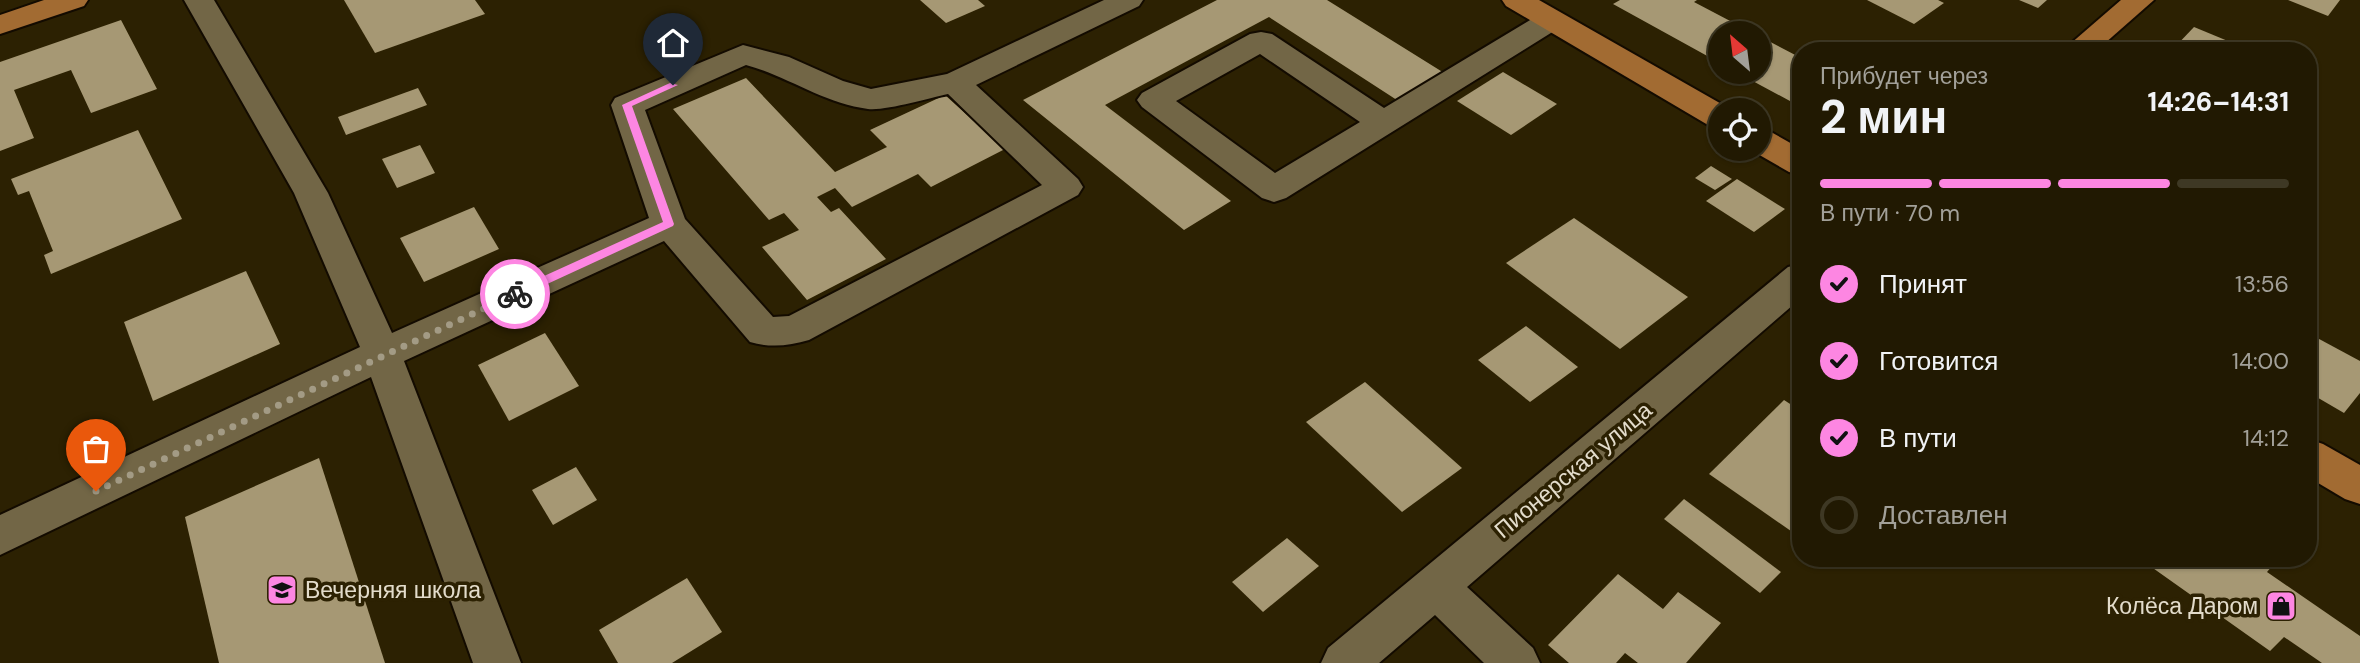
<!DOCTYPE html>
<html lang="ru">
<meta charset="utf-8">
<style>
body{margin:0;font-family:"DM Sans",sans-serif;background:#29220c;color:#f1f3f6;height:100vh;display:flex;flex-direction:column;font-size:26px;white-space:nowrap}
*{box-sizing:border-box;margin:0}
p{font-size:23px;color:#a2a099}
.icon{flex:none;width:38px;height:38px;fill:none;stroke:currentColor;stroke-width:2;stroke-linecap:round;stroke-linejoin:round}
.map{position:relative;flex:1;overflow:hidden}
.details{position:absolute;left:1792px;top:42px;width:525px;height:525px;display:flex;flex-direction:column;background:#211902;border-radius:28px;box-shadow:0 2px 5px #0004,0 0 0 2px #3e3824}
.details>*{flex:none}
.needle{width:46px;rotate:332deg}
.buttons{position:absolute;left:1708px;top:21px;display:grid;gap:14px}
.buttons a{display:grid;place-items:center;width:63px;height:63px;border-radius:50%;background:#211902;box-shadow:0 2px 5px #0004,0 0 0 2px #3e3824;font-size:35px}
.pin{position:absolute;display:grid;place-items:center;width:60px;height:60px;color:#fff;margin:-72px -30px;border-radius:50% 50% 50% 0;rotate:-45deg;box-shadow:0 0 7px #0007}
.pin .icon{rotate:45deg}
.courier{position:absolute;display:grid;place-items:center;width:70px;height:70px;margin:-35px;border:5px solid #fd86e2;border-radius:50%;background:#fff;color:#222;box-shadow:0 2px 9px #0007}
.headline em{font-style:normal;font-weight:800}
.headline div{display:flex;flex-direction:column-reverse}
.headline{display:flex;align-items:center;justify-content:space-between;height:119px;padding:0 28px}
h1{font-size:46px;font-weight:800;line-height:52px}
.bar{display:grid;grid-template-columns:repeat(4,1fr);gap:10px 7px;align-content:center;height:84px;padding:0 28px}
.bar i{height:9px;border-radius:5px;background:#3e3824}
.bar .current{background:#fd86e2}
.bar p{grid-column:span 4}
ol{padding:0 28px;list-style:none}
li{display:flex;align-items:center;gap:21px;height:77px}
li p{margin-inline-start:auto}
li .icon{padding:7px;border-radius:50%;background:#fd86e2;color:#111;stroke-width:4}
li:last-child{color:#a2a099}
li i{width:38px;height:38px;border:4px solid #3e3824;border-radius:50%}
.map>svg:first-child{display:block}
.building{fill:#a69874}
.lines{fill:none;stroke-linecap:round;stroke-linejoin:round}
.minor-casing{stroke:#130b00;stroke-width:4}
.major-casing{stroke:#130b00;stroke-width:4}
.minor{fill:#726646;fill-rule:evenodd}
.major{fill:#a26b32;fill-rule:evenodd}
.route{fill:#fd86e2}
.done{stroke:#a39b85;stroke-width:7;stroke-dasharray:0 12.6}
.labels{text-anchor:middle;stroke-width:7;stroke-linejoin:round;paint-order:stroke}
.street-label{font-size:23px;fill:#e3dccb;stroke:#2c2102}
.poi-label{font-size:23px;fill:#e3dccb;stroke:#2c2102;text-anchor:start}
</style>
<div class="map">
<svg width="2360" height="663" viewBox="0 0 2360 663">
<rect width="100%" height="100%" fill="#2c2102"/>
<g class="building">
<path d="M344 0H475L485 14 375 53Z"/>
<path d="M920 0H978L985 6 946 23Z"/>
<path d="M1217 0H1327L1449 76 1403 104 1269 17 1105 105 1231 201 1184 230 1023 100Z"/>
<path d="M1620 0H1697L1694 2 1753 33H1720V63L1613 4Z"/>
<path d="M1867 0H1938L1944 3 1914 24Z"/>
<path d="M2019 0H2047L2038 8Z"/>
<path d="M2288 0H2340L2328 16Z"/>
<path d="M121 20 157 89 91 113 71 70 14 90 34 138 0 151V62Z"/>
<path d="M2194 27 2252 51H2181L2174 48Z"/>
<path d="M1759 36 1801 58V107L1736 72H1759Z"/>
<path d="M1503 72 1557 104 1511 135 1457 101Z"/>
<path d="M746 78 835 172 887 147 870 130 945 95 1005 149 931 187 918 174 852 207 835 188 817 197 831 212 839 208 886 259 807 300 762 247 799 230 784 213 769 220 673 109Z"/>
<path d="M418 88 427 105 346 135 338 117Z"/>
<path d="M138 130 182 219 51 274 44 255 53 251 29 191 18 195 11 179Z"/>
<path d="M420 145 435 173 397 188 382 159Z"/>
<path d="M1711 166 1732 179 1715 190 1695 178Z"/>
<path d="M1737 179 1785 209 1754 232 1706 201Z"/>
<path d="M474 207 499 249 424 282 400 238Z"/>
<path d="M1574 218 1688 297 1620 349 1506 263Z"/>
<path d="M246 271 280 344 153 401 124 322Z"/>
<path d="M1526 326 1578 367 1530 402 1478 360Z"/>
<path d="M545 333 579 386 509 421 478 365Z"/>
<path d="M2308 333 2360 361V393L2344 413 2308 392Z"/>
<path d="M1365 382 1462 468 1402 512 1306 422Z"/>
<path d="M1784 400 1801 411V538L1709 474Z"/>
<path d="M319 458 385 663H219L185 517Z"/>
<path d="M576 467 597 500 553 525 532 490Z"/>
<path d="M1684 499 1781 572 1760 593 1664 519Z"/>
<path d="M1287 538 1319 566 1263 612 1232 582Z"/>
<path d="M2157 558H2279L2267 572 2360 636V663H2322L2284 637 2270 651 2150 566Z"/>
<path d="M1618 574 1663 609 1678 592 1721 623 1686 663H1638L1625 653 1616 663H1569L1548 645Z"/>
<path d="M687 578 722 632 672 663H618L599 630Z"/>
</g>
<g class="lines">
<g class="minor-casing">
<g id="minor">
<path d="M184 0H214L328 193 392 333 649 218 611 105 615 98 743 45 789 57 843 81 871 89 947 74 1104 0H1143L1139 6 976 85 1078 179 1083 187 1078 195 809 340C789 346 770 348 750 342L664 241 404 361 521 663H473L371 377 0 555V515L360 347 294 193ZM746 65C787 76 825 104 868 109 886 111 929 98 948 94L1042 185 789 316 773 317 685 219 645 110Z"/>
<path d="M1551 11 1562 14 1566 20 1562 26 1286 198 1274 202 1262 198 1142 107 1137 100 1142 93 1250 34 1261 32 1272 34 1384 108 1540 14ZM1260 54 1360 122 1275 173 1176 101Z"/>
<path d="M1801 264V298L1467 587 1533 648 1540 663H1484L1435 615 1379 663H1321L1328 648 1788 267Z"/>
</g>
</g>
<g class="major-casing">
<g id="major">
<path d="M44 0H88L84 6 0 34V15Z"/>
<path d="M1502 0H1539L1732 110H1720V128L1708 125 1506 6Z"/>
<path d="M2121 0H2154L2096 51H2062Z"/>
<path d="M1759 129 1771 132 1801 149V175L1789 172 1749 149H1759Z"/>
<path d="M2308 439 2323 444 2360 465V504L2345 499 2308 477Z"/>
</g>
</g>
<use href="#minor" class="minor"/>
<use href="#major" class="major"/>
</g>
<path class="route" d="M670 83 678 85 632 106 674 224 673 226 519 297H511V291L663 222 622 105Z"/>
<g class="lines">
<path class="done" d="M96 491 515 294"/>
</g>
<defs>
<g id="school-square" transform="scale(1.575)"><rect x="-9" y="-9" width="18" height="18" rx="4" fill="#fd86e2" stroke="#2c2102"/><path d="M0-5L7-2L0 1L-7-2ZM-4 1L0 2.5L4 1V4Q0 6-4 4Z" fill="#111"/></g>
<g id="shop-square" transform="scale(1.575)"><rect x="-9" y="-9" width="18" height="18" rx="4" fill="#fd86e2" stroke="#2c2102"/><path d="M-5-2.5h2.3a2.7 3.5 0 0 1 5.4 0H5L5.5 6h-11ZM-1.5-2.5h3a1.5 2.3 0 0 0-3 0Z" fill="#111"/></g>
</defs>
<g fill-rule="evenodd">
<use href="#school-square" x="282" y="590"/>
<use href="#shop-square" x="2281" y="606"/>
</g>
<g class="labels">
<g class="street-label">
<text transform="translate(1573 470) rotate(-40)" y="8">Пионерская улица</text>
</g>
<g class="poi-label">
<text x="305" y="598">Вечерняя школа</text>
<text x="2258" y="614" text-anchor="end">Колёса Даром</text>
</g>
</g>
</svg>
<div class="buttons">
<a><svg class="needle" viewBox="-14 -14 28 28"><path d="M0-13l5 13h-10z" fill="#e53935"/><path d="M0 13l5-13h-10z" fill="#a2a099"/></svg></a>
<a><svg class="icon" aria-label="locate" viewBox="0 0 24 24"><circle cx="12" cy="12" r="6"/><path d="M12 2v4M12 18v4M2 12h4M18 12h4"/></svg></a>
</div>
<div class="pin" style="left:96px;top:491px;background:#ea580c"><svg class="icon" aria-label="bag" viewBox="0 0 24 24"><path d="M5 8h14l-1 12H6zM9 8a3 3 0 0 1 6 0"/></svg></div>
<div class="pin" style="left:673px;top:85px;background:#1f2937"><svg class="icon" aria-label="home" viewBox="0 0 24 24"><path d="M3 11l9-7 9 7M6 9v11h12V9"/></svg></div>
<div class="courier" style="left:515px;top:294px"><svg class="icon" aria-label="bike" viewBox="0 0 24 24"><circle cx="6" cy="16" r="4"/><circle cx="18" cy="16" r="4"/><path d="M6 16l4-8h5l3 8M10 8l3 8H6M13 5h3"/></svg></div>
<section class="details">
<div class="headline"><div><h1>2 мин</h1><p>Прибудет через</p></div><em>14:26–14:31</em></div>
<div class="bar"><i class="current"></i><i class="current"></i><i class="current"></i><i></i><p>В пути · 70 m</p></div>
<ol>
<li><svg class="icon" aria-label="check" viewBox="0 0 24 24"><path d="M5 12l5 5 9-10"/></svg>Принят<p>13:56</p></li>
<li><svg class="icon" aria-label="check" viewBox="0 0 24 24"><path d="M5 12l5 5 9-10"/></svg>Готовится<p>14:00</p></li>
<li><svg class="icon" aria-label="check" viewBox="0 0 24 24"><path d="M5 12l5 5 9-10"/></svg>В пути<p>14:12</p></li>
<li><i></i>Доставлен</li>
</ol>
</section>
</div>
